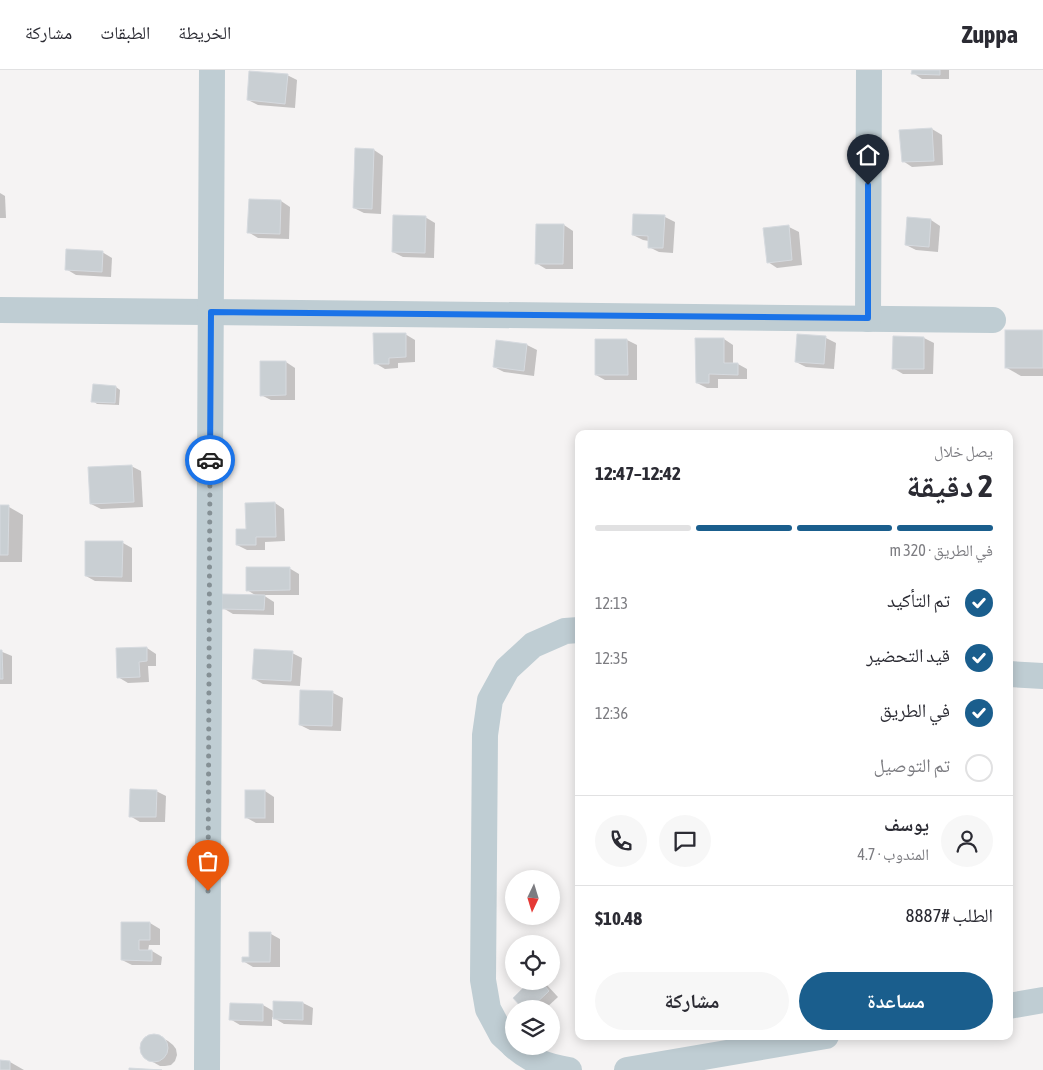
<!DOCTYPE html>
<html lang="ar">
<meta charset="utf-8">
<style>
body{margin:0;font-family:"Asap Condensed","Noto Naskh Arabic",sans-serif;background:#f7f7f7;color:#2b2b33;direction:rtl;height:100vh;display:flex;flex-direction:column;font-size:19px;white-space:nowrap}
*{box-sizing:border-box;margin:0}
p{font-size:16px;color:#7c7c81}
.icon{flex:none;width:28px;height:28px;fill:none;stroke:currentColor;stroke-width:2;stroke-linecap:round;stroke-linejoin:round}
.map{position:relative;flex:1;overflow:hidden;direction:ltr}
.sheet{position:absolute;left:575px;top:360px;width:438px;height:610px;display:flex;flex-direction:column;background:#fff;border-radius:10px;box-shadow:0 2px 12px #0003;direction:rtl}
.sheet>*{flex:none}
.needle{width:32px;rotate:184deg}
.fabs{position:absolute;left:505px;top:800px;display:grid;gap:10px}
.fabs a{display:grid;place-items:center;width:55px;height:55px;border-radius:50%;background:#fff;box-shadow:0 2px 12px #0003;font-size:25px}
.pin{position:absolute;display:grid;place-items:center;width:42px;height:42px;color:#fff;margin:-51px -21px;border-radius:50% 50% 50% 0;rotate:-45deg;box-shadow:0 0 5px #0007}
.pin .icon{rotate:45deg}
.courier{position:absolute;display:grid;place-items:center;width:50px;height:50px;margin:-25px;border:4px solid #1a73e8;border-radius:50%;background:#fff;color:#222;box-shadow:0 1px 6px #0007}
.overview em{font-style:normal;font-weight:700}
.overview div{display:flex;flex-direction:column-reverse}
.overview{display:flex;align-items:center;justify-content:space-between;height:85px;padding:0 20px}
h1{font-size:32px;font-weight:700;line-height:38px}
.bar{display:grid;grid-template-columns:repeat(4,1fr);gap:8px 5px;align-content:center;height:60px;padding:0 20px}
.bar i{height:6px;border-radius:4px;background:#e1e1e2}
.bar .selected{background:#1a5e8d}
.bar p{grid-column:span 4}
.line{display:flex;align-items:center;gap:12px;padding:0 20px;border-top:1px solid #e1e1e2}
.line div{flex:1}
.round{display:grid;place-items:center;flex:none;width:52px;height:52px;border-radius:26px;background:#f7f7f7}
ol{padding:0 20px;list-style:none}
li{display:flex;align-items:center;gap:15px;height:55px}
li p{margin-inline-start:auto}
li .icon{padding:5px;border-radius:50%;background:#1a5e8d;color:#fff;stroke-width:4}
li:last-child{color:#7c7c81}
li i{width:28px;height:28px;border:2px solid #e1e1e2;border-radius:50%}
.primary-button{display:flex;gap:10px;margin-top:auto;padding:10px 20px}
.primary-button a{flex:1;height:58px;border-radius:30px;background:#1a5e8d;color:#fff;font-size:20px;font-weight:700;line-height:58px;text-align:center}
.primary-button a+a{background:#f7f7f7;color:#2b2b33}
header{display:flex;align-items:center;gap:30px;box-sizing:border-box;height:70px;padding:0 25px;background:#fff;border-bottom:1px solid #e1e1e2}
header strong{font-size:24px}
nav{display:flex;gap:28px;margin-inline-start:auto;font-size:18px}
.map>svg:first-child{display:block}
.shadow{fill:#0003}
.building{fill:#c9cfd3;stroke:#d6dadf}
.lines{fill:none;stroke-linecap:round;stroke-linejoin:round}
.minor{stroke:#bfcdd3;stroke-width:26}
.done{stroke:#859095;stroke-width:5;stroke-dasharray:0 9}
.route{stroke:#1a73e8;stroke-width:6}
</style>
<header>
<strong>Zuppa</strong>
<nav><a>الخريطة</a><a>الطبقات</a><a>مشاركة</a></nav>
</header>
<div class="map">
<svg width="1043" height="1000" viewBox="0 0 1043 1000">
<rect width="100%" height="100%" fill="#f5f3f3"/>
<g class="shadow">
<path d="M913 0H949V9H922L913 3Z"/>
<path d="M287 5 297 10 295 38 258 35 248 30Z"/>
<path d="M932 59 942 65 943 95 912 97 903 91Z"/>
<path d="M374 80 383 86 381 144 364 143 354 138Z"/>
<path d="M0 123 5 126 6 148H0Z"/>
<path d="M281 131 290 137 289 169 258 168 248 162Z"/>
<path d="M634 145 665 147 675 152 673 183 659 182 649 177V171L643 170 633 165Z"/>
<path d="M425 147 435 153 434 188 403 187 393 182Z"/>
<path d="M931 150 940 156 938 182 916 180 906 175Z"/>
<path d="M564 155 573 161V199H546L536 193Z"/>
<path d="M789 157 799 162 802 195 777 198 768 192Z"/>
<path d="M102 182 112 188 111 207 76 205 66 199Z"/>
<path d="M1043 261V306H1021L1007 298Z"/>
<path d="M405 264 415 270V292L398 293V298L385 299 375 293Z"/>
<path d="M798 266 826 268 836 273 834 299 806 297 796 292Z"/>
<path d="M894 267 924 268 934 273 933 304H903L893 298Z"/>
<path d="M724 269 733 275V294H738L747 299V309H718V318H707L697 313Z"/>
<path d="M596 270H627L637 275V310H605L596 305Z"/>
<path d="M497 271 527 275 537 280 534 306 504 302 494 297Z"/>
<path d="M286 292 295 298V330H271L261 325Z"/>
<path d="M94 316 116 317 120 320 119 335 97 334 93 331Z"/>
<path d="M131 396 141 401 143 437 101 439 91 434Z"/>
<path d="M275 433 284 439 285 471 265 472V480H247L237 475 247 460Z"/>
<path d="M0 436 9 437 23 445 22 492H0Z"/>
<path d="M123 473 132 478V512L95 511 86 506Z"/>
<path d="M289 498 299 504V525H263L274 532V545L233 544 223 538 257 526 247 520Z"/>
<path d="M147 578 156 584V596H148L149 612 128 613 118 607Z"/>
<path d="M0 581 12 586V614H0Z"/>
<path d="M292 583 302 588 300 616 263 614 254 609Z"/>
<path d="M302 622 333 623 343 628 341 661 310 660 300 655Z"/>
<path d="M156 721 166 726 165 752H140L130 746Z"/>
<path d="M265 721 274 727V753H256L247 748Z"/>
<path d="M123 853H150L160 859V875H149L148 881H152L162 887 161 895H132L122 890Z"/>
<path d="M271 864 280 869V897H253L243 891 250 888Z"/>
<path d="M532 911H542L545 913 558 927 545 939H525Z"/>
<path d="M275 932 303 933 313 938 312 955 284 954 272 947V956L240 955 230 949 263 935 275 942Z"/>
<path d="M152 965 158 966 168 971 173 975 176 979 177 985 175 991 171 995 165 996H160L144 987 141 982V976L142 971 147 967Z"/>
<path d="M0 992H10L24 1000H0Z"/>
</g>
<g class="building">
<path d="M912 0H940V5L911 4Z"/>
<path d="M249 1 288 4 285 34 247 30Z"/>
<path d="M932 58 934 91 902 92 899 60Z"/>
<path d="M355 78 374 79 372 139 353 138Z"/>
<path d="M249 129 281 130 280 164 247 163Z"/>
<path d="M633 144 665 145 663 178H648V166L632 165Z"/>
<path d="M393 145 426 146 425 183 392 182Z"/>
<path d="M907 147 931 149 929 177 905 175Z"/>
<path d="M536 154H564L563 194H535Z"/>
<path d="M789 155 792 190 767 193 763 158Z"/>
<path d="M66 179 103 181 102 202 65 200Z"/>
<rect x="1005" y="260" width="38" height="38"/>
<path d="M373 263H406V287L389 288V294H374Z"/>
<path d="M797 264 826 266 824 294 795 292Z"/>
<path d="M893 266 924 267V299H892Z"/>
<path d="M695 268H724V293H738V305L709 304V313H696Z"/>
<path d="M595 269H627L628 305H595Z"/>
<path d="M496 270 527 274 524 301 493 297Z"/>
<path d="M260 291H286V325L260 326Z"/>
<path d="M93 314 116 316 115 333 91 332Z"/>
<path d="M132 395 134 432 90 434 88 397Z"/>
<path d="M275 432 276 467H256V475H236V459H246L245 433Z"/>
<path d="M0 435H9L8 485H0Z"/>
<path d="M85 471H123L122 507 85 506Z"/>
<path d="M246 497H290V520L246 521Z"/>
<path d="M222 524 265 525 264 540 222 539Z"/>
<path d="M147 577V591L139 592 140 607 117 608 116 578Z"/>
<path d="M254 579 293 581 291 611 252 609Z"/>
<path d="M0 580H2L3 609H0Z"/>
<path d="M300 620 333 621 332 656 299 655Z"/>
<path d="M130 719 157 720 156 747H129Z"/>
<rect x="245" y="720" width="20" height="28"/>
<path d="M121 852H150V870H139V880H152V891L121 890Z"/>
<path d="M249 862H271L270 892H242V887H249Z"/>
<path d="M530 911H541L549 921 530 939H523L513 928Z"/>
<path d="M273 931 303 932V950L273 949Z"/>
<path d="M230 933 263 934V951L229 950Z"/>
<circle cx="154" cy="978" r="14"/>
<path d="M0 990 10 991V1000H0Z"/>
<path d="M129 998 162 1000H129Z"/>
</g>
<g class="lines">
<g class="minor">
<path d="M0 240 993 250"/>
<path d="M868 249 869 0"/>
<path d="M1009 604 1043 606"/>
<path d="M1009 936 1043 930"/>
<path d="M514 976 502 965 488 939 483 910 485 665 490 630 507 599 533 575 565 561 579 560"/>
<path d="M514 976C530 991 548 997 569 1000"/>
<path d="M207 1000 212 0"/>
<path d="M627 1000 826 966"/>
</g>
</g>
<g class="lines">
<path class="done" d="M208 821 210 390"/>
<path class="route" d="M210 390 211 242 868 248V115"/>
</g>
</svg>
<div class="fabs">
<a><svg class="needle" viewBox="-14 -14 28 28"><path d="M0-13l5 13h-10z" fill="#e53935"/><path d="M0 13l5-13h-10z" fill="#7c7c81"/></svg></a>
<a><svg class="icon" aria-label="locate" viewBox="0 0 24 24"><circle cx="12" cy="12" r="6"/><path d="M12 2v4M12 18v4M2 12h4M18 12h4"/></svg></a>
<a><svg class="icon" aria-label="layers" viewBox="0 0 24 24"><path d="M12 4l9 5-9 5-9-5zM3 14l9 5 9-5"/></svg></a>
</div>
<div class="pin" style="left:208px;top:821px;background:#ea580c"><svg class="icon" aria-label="bag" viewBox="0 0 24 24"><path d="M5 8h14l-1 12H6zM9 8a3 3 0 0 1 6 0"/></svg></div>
<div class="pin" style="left:868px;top:115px;background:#1f2937"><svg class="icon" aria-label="home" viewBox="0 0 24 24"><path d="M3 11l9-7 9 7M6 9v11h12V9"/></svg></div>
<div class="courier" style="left:210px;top:390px"><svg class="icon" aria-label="car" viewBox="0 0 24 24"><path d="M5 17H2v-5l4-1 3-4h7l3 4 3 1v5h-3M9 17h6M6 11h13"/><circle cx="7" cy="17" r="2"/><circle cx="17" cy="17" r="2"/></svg></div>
<section class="sheet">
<div class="overview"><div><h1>2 دقيقة</h1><p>يصل خلال</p></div><em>12:42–12:47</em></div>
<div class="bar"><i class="selected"></i><i class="selected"></i><i class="selected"></i><i></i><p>في الطريق · 320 m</p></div>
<ol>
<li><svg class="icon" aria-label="check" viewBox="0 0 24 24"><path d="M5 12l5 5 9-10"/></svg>تم التأكيد<p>12:13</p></li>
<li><svg class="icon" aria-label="check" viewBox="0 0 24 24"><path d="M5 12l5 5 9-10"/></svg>قيد التحضير<p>12:35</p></li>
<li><svg class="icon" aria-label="check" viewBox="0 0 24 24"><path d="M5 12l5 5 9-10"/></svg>في الطريق<p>12:36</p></li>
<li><i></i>تم التوصيل</li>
</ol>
<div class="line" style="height:90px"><a class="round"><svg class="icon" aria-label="person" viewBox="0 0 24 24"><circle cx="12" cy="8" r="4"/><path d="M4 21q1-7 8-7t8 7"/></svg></a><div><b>يوسف</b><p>المندوب · 4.7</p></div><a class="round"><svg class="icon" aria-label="chat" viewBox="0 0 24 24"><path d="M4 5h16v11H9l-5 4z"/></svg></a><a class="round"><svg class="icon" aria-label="phone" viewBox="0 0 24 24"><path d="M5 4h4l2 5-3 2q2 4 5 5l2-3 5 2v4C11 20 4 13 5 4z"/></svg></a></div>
<div class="line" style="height:65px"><div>الطلب #8887</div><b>$10.48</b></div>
<div class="primary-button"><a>مساعدة</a><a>مشاركة</a></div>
</section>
</div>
